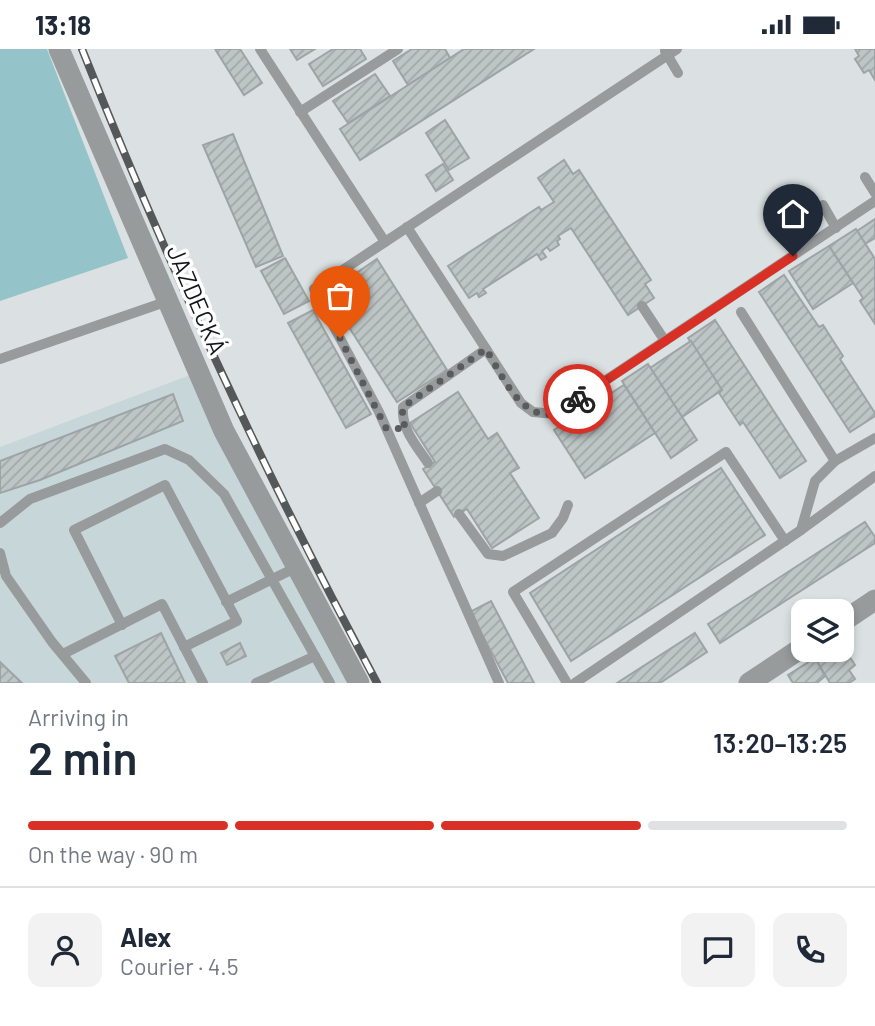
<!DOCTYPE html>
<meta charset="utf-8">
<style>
body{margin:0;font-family:Barlow,sans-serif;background:#f2f2f3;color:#1f2937;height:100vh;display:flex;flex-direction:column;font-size:26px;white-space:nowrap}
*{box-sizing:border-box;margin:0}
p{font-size:23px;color:#747a83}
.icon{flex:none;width:38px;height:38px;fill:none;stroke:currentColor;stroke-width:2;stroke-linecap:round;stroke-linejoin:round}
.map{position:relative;height:634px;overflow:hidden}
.drawer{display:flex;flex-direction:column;background:#fff;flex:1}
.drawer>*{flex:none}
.tools{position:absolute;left:791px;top:550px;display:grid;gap:14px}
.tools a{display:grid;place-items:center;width:63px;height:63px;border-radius:14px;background:#fff;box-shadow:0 4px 10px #0003;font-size:35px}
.pin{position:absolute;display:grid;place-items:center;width:60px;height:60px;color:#fff;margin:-72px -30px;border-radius:50% 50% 50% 0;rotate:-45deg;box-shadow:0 0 7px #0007}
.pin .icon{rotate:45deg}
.courier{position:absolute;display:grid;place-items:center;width:70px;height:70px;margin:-35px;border:5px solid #d93025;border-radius:50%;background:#fff;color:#222;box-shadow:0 2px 9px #0007}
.summary em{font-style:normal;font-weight:600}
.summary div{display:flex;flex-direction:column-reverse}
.summary{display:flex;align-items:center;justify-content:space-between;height:119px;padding:0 28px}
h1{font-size:46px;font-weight:600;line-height:52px}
.bar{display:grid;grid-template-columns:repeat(4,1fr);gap:10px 7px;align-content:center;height:84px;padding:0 28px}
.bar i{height:9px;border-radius:5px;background:#e0e1e3}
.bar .on{background:#d93025}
.bar p{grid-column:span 4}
.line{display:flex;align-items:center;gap:18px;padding:0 28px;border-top:2px solid #e0e1e3}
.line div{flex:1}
.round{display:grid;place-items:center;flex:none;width:74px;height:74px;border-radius:14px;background:#f2f2f3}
.status{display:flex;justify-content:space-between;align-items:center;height:49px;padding:0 35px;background:#fff;direction:ltr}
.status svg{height:19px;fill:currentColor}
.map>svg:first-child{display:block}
.built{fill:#c7d6d9}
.green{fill:#95c3ca}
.building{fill:url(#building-hatch);stroke:#9ea4a5;stroke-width:2}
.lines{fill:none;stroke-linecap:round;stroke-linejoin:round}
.lane{stroke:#989b9b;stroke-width:10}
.street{stroke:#989b9b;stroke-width:21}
.rail-casing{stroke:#555859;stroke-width:8}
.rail{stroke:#fff;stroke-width:5;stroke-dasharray:16;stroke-linecap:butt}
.done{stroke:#585c5d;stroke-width:7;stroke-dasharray:0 12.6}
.route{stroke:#d93025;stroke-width:9}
.labels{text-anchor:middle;stroke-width:7;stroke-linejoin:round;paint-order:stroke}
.street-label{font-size:24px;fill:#121415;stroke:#fff}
</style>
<div class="status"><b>13:18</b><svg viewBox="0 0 49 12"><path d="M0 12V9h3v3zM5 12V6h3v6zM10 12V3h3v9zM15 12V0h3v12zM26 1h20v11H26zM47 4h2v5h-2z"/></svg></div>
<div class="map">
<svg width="875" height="634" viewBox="0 0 875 634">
<defs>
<pattern id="building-hatch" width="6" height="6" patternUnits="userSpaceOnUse" patternTransform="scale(1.75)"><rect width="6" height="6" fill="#bec5c5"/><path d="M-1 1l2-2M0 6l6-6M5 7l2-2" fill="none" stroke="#a2a8a8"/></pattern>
</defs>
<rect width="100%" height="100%" fill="#dbe1e2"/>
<path class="built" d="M190 326 355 634H0V398Z"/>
<path class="green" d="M0 0H47L128 209 0 252Z"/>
<g class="building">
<path d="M215 0H240L262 34 244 46Z"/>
<path d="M290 0H315L297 11Z"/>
<path d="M333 0H360L366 10 323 37 309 15Z"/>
<path d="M412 0H445L450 9 408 36 393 12Z"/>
<path d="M464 0H534L360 111 340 80Z"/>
<path d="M855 0H875V31L869 21 864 24 855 10 859 7Z"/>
<path d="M375 25 390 47 348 74 333 52Z"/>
<path d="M445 71 469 109 449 121 426 84Z"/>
<path d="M233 85 283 207 256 218 203 96Z"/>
<path d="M564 111 573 125 579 121 651 231 645 235 654 249 628 266 571 179 558 187 560 190 557 192 559 196 550 202 547 198 542 202 546 208 541 211 537 205 483 240 486 244 479 248 477 244 469 249 448 217 539 158 541 161 554 153 538 129Z"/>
<path d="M443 115 453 131 436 142 426 126Z"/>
<path d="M875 170V189L865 195 857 182Z"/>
<path d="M856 180 875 210V275L860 252 863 249 829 197Z"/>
<path d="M829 197 853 234 813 260 789 222Z"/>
<path d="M285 209 309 252 284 265 261 222Z"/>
<path d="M377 210 447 321 397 353 327 244Z"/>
<path d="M784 226 819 278 823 276 843 307 840 310 875 364V367L850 383 759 243Z"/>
<path d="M313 261 371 365 346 379 288 274Z"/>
<path d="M715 271 806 412 780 429 743 373 740 376 719 344 722 341 688 289Z"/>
<path d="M691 292 722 341 682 368 650 319Z"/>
<path d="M648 315 697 391 671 409 622 332Z"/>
<path d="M624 336 655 384 585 429 554 381Z"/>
<path d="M458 343 488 390 497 384 519 419 510 424 539 469 492 499 467 460 454 468 423 420 435 413 410 374Z"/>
<path d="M173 345 183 372 40 431 0 444V412Z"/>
<path d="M721 419 765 486 571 612 530 544Z"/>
<path d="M865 473 875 488V494L720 594 708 575Z"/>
<path d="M491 552 534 634H508L470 563Z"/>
<path d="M161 584 185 634H129L115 607Z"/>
<path d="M695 584 707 603 660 634H617Z"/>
<path d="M240 594 246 607 227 616 221 604Z"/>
<path d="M842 596 855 616 849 621 855 630 849 634H830L815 609 828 600H842Z"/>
<path d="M815 609 825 627 817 634H793L788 626Z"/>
<path d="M0 613 22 634H0Z"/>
</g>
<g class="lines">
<g class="lane">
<path d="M260 0 385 193 677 0"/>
<path d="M665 2 678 24"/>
<path d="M300 63 398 0"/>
<path d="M865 128 875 144"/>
<path d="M823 156 836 179"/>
<path d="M407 178 521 354 533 363 555 365 875 152"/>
<path d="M385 193 314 240 379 363 499 634"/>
<path d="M642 257 665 292"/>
<path d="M741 263 835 412"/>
<path d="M0 310 168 252"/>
<path d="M428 414C416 396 401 380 403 358L486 300"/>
<path d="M419 454 437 442"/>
<path d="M459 465 488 505 503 507 552 484 563 469 568 456"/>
<path d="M0 474 30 450 165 400 189 411 224 445 330 634"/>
<path d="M801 481 815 432 835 412 875 389"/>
<path d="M0 504 6 527 52 593 86 634"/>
<path d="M226 553 297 518"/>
<path d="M122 576 74 481 165 436 237 572 184 598"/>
<path d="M63 605 162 555 203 634"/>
<path d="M256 634 315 607"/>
<path d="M567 634 513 543 726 403 785 492"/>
<path d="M575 634 801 481 875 427"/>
</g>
<g class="street">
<path d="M59 0 224 382 359 634"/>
<path d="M842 573 875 551"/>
<path d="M749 634 803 598"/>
</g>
<g class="rail-casing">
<path id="rail" d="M82 0C168 217 267 429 377 634"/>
</g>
<use href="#rail" class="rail"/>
</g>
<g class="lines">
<path class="done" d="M340 289 386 379 406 380 402 369 403 358 486 300C501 324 520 371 554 365 562 364 571 355 578 350"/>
<path class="route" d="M578 350 793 207"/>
</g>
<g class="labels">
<g class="street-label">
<text transform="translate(196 251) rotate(67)" y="8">JAZDECKÁ</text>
</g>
</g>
</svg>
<div class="tools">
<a><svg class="icon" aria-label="layers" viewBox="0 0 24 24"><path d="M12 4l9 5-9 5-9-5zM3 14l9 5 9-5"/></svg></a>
</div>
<div class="pin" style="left:340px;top:289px;background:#ea580c"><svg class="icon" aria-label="bag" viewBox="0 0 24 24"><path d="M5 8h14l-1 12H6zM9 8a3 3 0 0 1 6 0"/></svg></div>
<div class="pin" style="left:793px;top:207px;background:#1f2937"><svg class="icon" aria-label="home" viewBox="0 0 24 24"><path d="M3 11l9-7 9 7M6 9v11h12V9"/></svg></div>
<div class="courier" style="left:578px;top:350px"><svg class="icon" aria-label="bike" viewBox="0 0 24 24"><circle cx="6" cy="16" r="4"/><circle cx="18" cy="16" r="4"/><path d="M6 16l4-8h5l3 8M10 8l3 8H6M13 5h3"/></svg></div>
</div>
<section class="drawer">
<div class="summary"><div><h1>2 min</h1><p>Arriving in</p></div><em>13:20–13:25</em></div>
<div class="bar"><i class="on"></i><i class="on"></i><i class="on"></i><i></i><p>On the way · 90 m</p></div>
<div class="line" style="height:126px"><a class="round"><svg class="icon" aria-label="person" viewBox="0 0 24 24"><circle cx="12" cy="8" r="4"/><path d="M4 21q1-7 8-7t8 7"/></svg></a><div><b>Alex</b><p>Courier · 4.5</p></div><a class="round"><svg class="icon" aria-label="chat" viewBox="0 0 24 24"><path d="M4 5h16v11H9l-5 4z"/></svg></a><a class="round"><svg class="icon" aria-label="phone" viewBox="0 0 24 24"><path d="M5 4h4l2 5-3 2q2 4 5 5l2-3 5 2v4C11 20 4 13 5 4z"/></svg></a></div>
</section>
